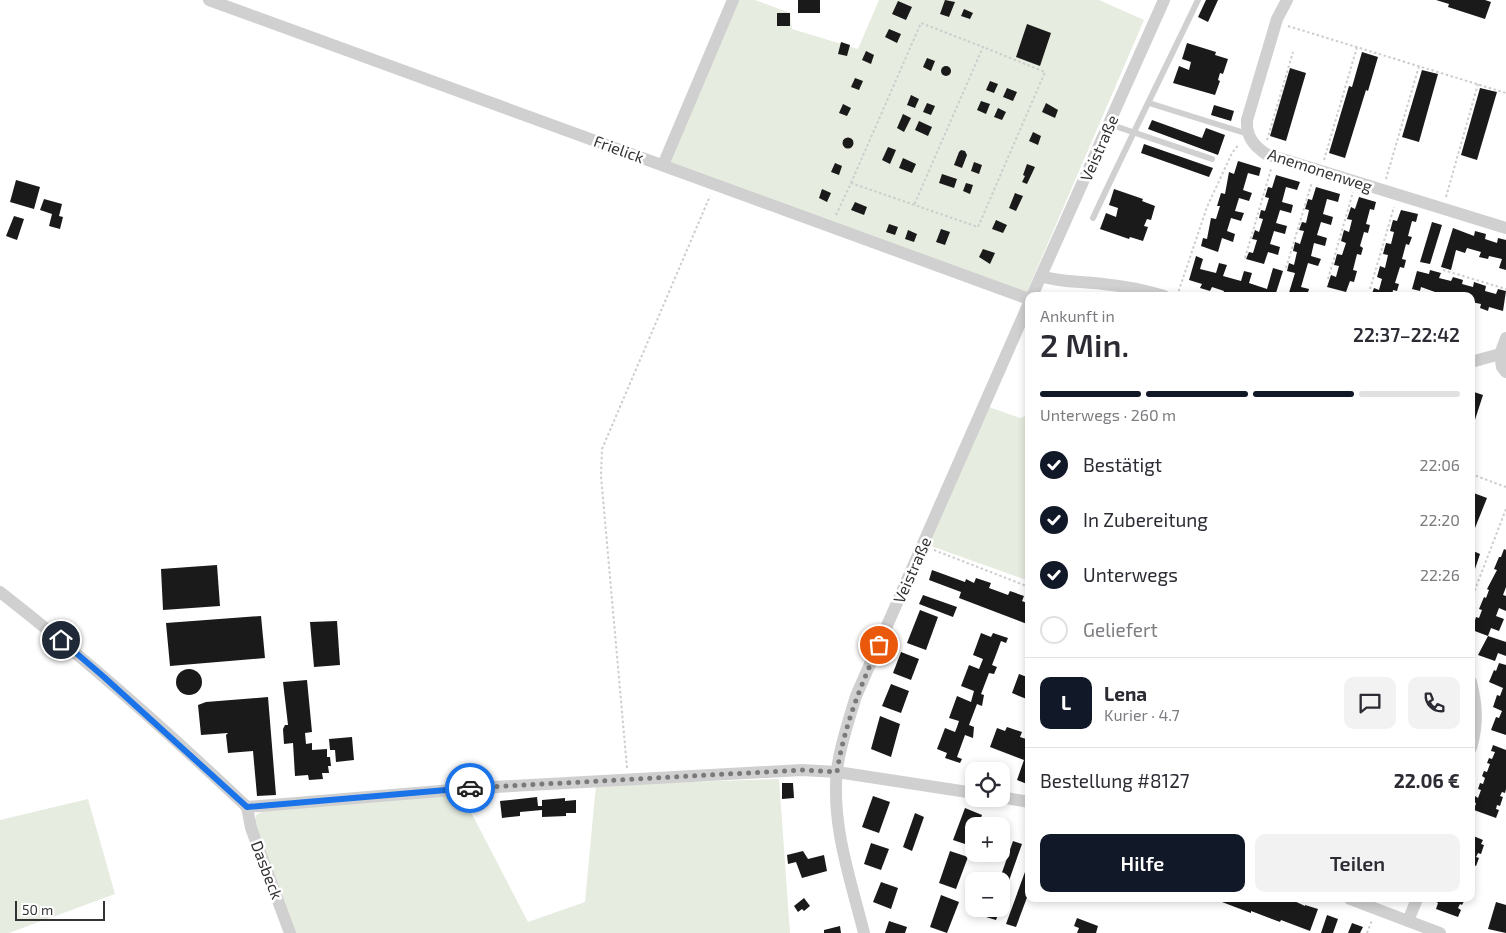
<!DOCTYPE html>
<html lang="de">
<meta charset="utf-8">
<style>
body{margin:0;font-family:"Exo 2",sans-serif;background:#f2f2f3;color:#2b2b33;height:100vh;display:flex;flex-direction:column;font-size:19px;white-space:nowrap}
*{box-sizing:border-box;margin:0}
p{font-size:16px;color:#7c7c81}
.icon{flex:none;width:28px;height:28px;fill:none;stroke:currentColor;stroke-width:2;stroke-linecap:round;stroke-linejoin:round}
.map{position:relative;flex:1;overflow:hidden}
.sheet{position:absolute;left:1025px;top:292px;width:450px;height:610px;display:flex;flex-direction:column;background:#fff;border-radius:10px;box-shadow:0 2px 8px #0003}
.sheet>*{flex:none}
.buttons{position:absolute;left:965px;top:762px;display:grid;gap:10px}
.buttons a{display:grid;place-items:center;width:45px;height:45px;border-radius:10px;background:#fff;box-shadow:0 2px 8px #0003;font-size:25px}
.scale{position:absolute;left:15px;bottom:12px;width:90px;box-sizing:border-box;padding-left:5px;border:2px solid #333;border-top:0;font-size:14px;line-height:18px;white-space:nowrap;color:#333;-webkit-text-stroke:4px #fff;paint-order:stroke}
.pin{position:absolute;display:grid;place-items:center;width:42px;height:42px;color:#fff;margin:-21px;border:2px solid #fff;border-radius:50%;box-shadow:0 1px 5px #0007}
.courier{position:absolute;display:grid;place-items:center;width:50px;height:50px;margin:-25px;border:4px solid #1a73e8;border-radius:50%;background:#fff;color:#222;box-shadow:0 1px 6px #0007}
.head em{font-style:normal;font-weight:600}
.head div{display:flex;flex-direction:column-reverse}
.head{display:flex;align-items:center;justify-content:space-between;height:85px;padding:0 15px}
h1{font-size:32px;font-weight:600;line-height:38px}
.bar{display:grid;grid-template-columns:repeat(4,1fr);gap:8px 5px;align-content:center;height:60px;padding:0 15px}
.bar i{height:6px;border-radius:4px;background:#e1e1e2}
.bar .current{background:#111827}
.bar p{grid-column:span 4}
.line{display:flex;align-items:center;gap:12px;padding:0 15px;border-top:1px solid #e1e1e2}
.line div{flex:1}
.round{display:grid;place-items:center;flex:none;width:52px;height:52px;border-radius:10px;background:#f2f2f3}
ol{padding:0 15px;list-style:none}
li{display:flex;align-items:center;gap:15px;height:55px}
li p{margin-inline-start:auto}
li .icon{padding:5px;border-radius:50%;background:#111827;color:#fff;stroke-width:4}
li:last-child{color:#7c7c81}
li i{width:28px;height:28px;border:2px solid #e1e1e2;border-radius:50%}
.cta{display:flex;gap:10px;margin-top:auto;padding:10px 15px}
.cta a{flex:1;height:58px;border-radius:10px;background:#111827;color:#fff;font-size:20px;font-weight:600;line-height:58px;text-align:center}
.cta a+a{background:#f2f2f3;color:#2b2b33}
.map>svg:first-child{display:block}
.green{fill:#e6ecdf}
.building{fill:#1a1a1a}
.lines{fill:none;stroke-linecap:round;stroke-linejoin:round}
.path{stroke:#cdcdcd;stroke-width:2;stroke-dasharray:2.5 2.5;stroke-linecap:butt}
.lane{stroke:#d0d0d0;stroke-width:6}
.street{stroke:#d0d0d0;stroke-width:12}
.done{stroke:#7a7a7a;stroke-width:5;stroke-dasharray:0 9}
.route{stroke:#1a73e8;stroke-width:6}
.labels{text-anchor:middle;stroke-width:5;stroke-linejoin:round;paint-order:stroke}
.street-label{font-size:16px;fill:#333;stroke:#fff}
</style>
<div class="map">
<svg width="1506" height="933" viewBox="0 0 1506 933">
<rect width="100%" height="100%" fill="#fff"/>
<g class="green">
<path d="M738 0H755L790 13 792 29 858 49 879 0H1099L1144 20 1027 292 668 164Z"/>
<path d="M989 407 1020 418 1029 415V581L928 545Z"/>
<path d="M779 779 790 933H294L254 827 256 815 269 808 461 793 528 922 585 902 596 785Z"/>
<path d="M88 799 115 894 9 933H0V820Z"/>
</g>
<g class="building">
<rect x="798" y="0" width="22" height="13"/>
<path d="M945 0 955 2 949 17 940 14Z"/>
<path d="M1206 0H1218L1208 22 1198 17Z"/>
<path d="M1436 0H1485L1491 2 1485 19 1448 7 1449 4Z"/>
<path d="M898 1 912 7 906 20 892 14Z"/>
<path d="M964 9 973 13 970 19 961 16Z"/>
<rect x="777" y="13" width="13" height="13"/>
<path d="M1027 24 1051 33 1040 66 1016 57Z"/>
<path d="M889 29 901 34 897 43 885 37Z"/>
<path d="M841 42 850 45 847 56 838 54Z"/>
<path d="M1187 43 1216 52 1215 55 1228 59 1223 74 1220 73 1218 80 1220 81 1215 95 1173 83 1179 66 1189 70 1191 62 1182 59Z"/>
<path d="M866 51 874 55 871 64 862 60Z"/>
<path d="M1362 52 1378 57 1368 91 1366 90 1345 158 1329 153 1349 86 1352 87Z"/>
<path d="M927 58 935 61 931 71 923 67Z"/>
<circle cx="946" cy="71" r="5"/>
<path d="M1290 68 1306 73 1286 141 1270 136Z"/>
<path d="M1422 70 1438 74 1419 142 1402 137Z"/>
<path d="M855 78 863 81 859 90 851 87Z"/>
<path d="M990 81 998 84 994 93 986 90Z"/>
<path d="M1007 88 1017 92 1013 101 1003 97Z"/>
<path d="M1480 88 1497 92 1477 160 1461 155Z"/>
<path d="M911 95 919 99 915 108 907 105Z"/>
<path d="M981 101 990 104 986 114 977 110Z"/>
<path d="M927 103 935 106 931 115 923 112Z"/>
<path d="M1046 103 1058 110 1055 118 1042 112Z"/>
<path d="M843 104 851 108 847 116 839 113Z"/>
<path d="M1214 105 1234 111 1231 121 1211 115Z"/>
<path d="M998 108 1006 112 1002 120 994 117Z"/>
<path d="M903 114 911 118 904 132 897 128Z"/>
<path d="M1152 120 1202 138 1206 128 1225 135 1218 155 1148 129Z"/>
<path d="M919 121 932 127 928 136 915 130Z"/>
<path d="M1033 132 1041 136 1038 145 1029 141Z"/>
<circle cx="848" cy="143" r="5.5"/>
<path d="M1144 144 1213 168 1209 177 1141 153Z"/>
<path d="M888 147 896 150 890 164 882 160Z"/>
<path d="M961 150 965 151 967 155 962 168 954 165 959 152Z"/>
<path d="M903 158 916 164 912 173 899 168Z"/>
<path d="M1238 161 1261 168 1259 176 1248 173 1243 190 1252 193 1249 201 1239 198 1235 211 1244 213 1241 221 1231 218 1227 231 1235 234 1233 242 1222 238 1218 252 1201 246 1203 238 1207 239 1211 218 1216 219 1220 206H1217L1221 193 1225 194 1229 172 1234 174Z"/>
<path d="M974 162 982 165 979 174 971 171Z"/>
<path d="M835 163 842 166 839 175 831 172Z"/>
<path d="M1027 164 1035 167 1027 184 1022 182 1025 176 1023 175Z"/>
<path d="M942 174 957 179 954 188 939 183Z"/>
<path d="M1276 175 1300 182 1297 190 1286 187 1282 202 1293 205 1291 213 1280 210 1276 223 1287 226 1285 234 1274 231 1270 244 1280 247 1278 255 1268 252 1264 264 1246 259 1249 252 1253 253 1257 240 1252 239 1255 230 1259 232 1263 219 1259 218 1261 210 1265 211 1269 198 1265 197 1268 187 1272 188Z"/>
<path d="M16 180 40 187 34 209 10 202Z"/>
<path d="M966 183 973 185 970 194 963 191Z"/>
<path d="M1316 187 1340 194 1338 202 1327 199 1323 214 1333 217 1331 225 1321 222 1317 235 1327 238 1325 246 1314 243 1311 256 1321 259 1318 266 1308 263 1301 287 1309 289 1307 296H1288L1295 273 1287 271 1289 263 1294 265 1297 252 1293 251 1295 242 1300 244 1304 231 1299 230 1302 222 1306 223 1309 210 1305 209 1308 199 1312 200Z"/>
<path d="M822 189 831 193 827 202 819 198Z"/>
<path d="M1114 189 1143 199 1142 201 1155 206 1151 220 1147 219 1144 226 1148 227 1143 241 1130 237 1129 239 1100 229 1106 213 1116 217 1118 208 1109 205Z"/>
<path d="M1015 193 1023 196 1016 211 1009 208Z"/>
<path d="M1359 197 1376 202 1374 210 1370 209 1366 224 1370 225 1368 233 1364 232 1360 246 1363 248 1361 255 1357 254 1353 270 1357 271 1354 282 1350 281 1346 292 1327 287 1331 275 1336 277 1339 266 1334 265 1337 254 1342 255 1346 243 1341 241 1344 230 1349 232 1352 220 1347 219 1351 207 1355 209Z"/>
<path d="M44 199 62 204 59 216 63 217 60 229 49 226 52 214 40 210Z"/>
<path d="M855 202 867 207 864 215 851 210Z"/>
<path d="M1401 210 1418 214 1416 222 1412 221 1408 236 1412 237 1409 245 1406 244 1402 259 1406 260 1404 268 1400 267 1395 283 1399 284 1397 291 1393 290 1392 296H1371L1374 288 1379 290 1382 279 1377 277 1380 266 1385 268 1388 255 1383 254 1386 243 1391 244 1394 232 1390 231 1393 220 1397 221Z"/>
<path d="M14 216 24 219 17 240 6 236Z"/>
<path d="M996 220 1007 225 1003 233 992 229Z"/>
<path d="M1432 222 1442 225 1430 264 1420 262Z"/>
<path d="M889 224 898 227 895 235 886 232Z"/>
<path d="M1453 228 1474 236 1475 231 1486 234 1485 239 1497 243 1498 238 1506 240V270L1499 268 1502 259 1489 256 1488 259 1479 257 1481 252 1467 248 1465 253 1456 250 1451 270 1441 267Z"/>
<path d="M941 229 950 232 945 245 936 242Z"/>
<path d="M908 230 917 234 914 242 905 239Z"/>
<path d="M983 249 995 253 990 264 979 257Z"/>
<path d="M1196 256 1203 259 1200 269 1216 273 1219 263 1227 265 1223 276 1241 281 1244 271 1252 273 1249 283 1267 289 1273 268 1283 271 1275 296 1237 295 1236 296H1227L1223 295 1224 291 1212 287 1210 291 1200 288 1202 284 1189 280Z"/>
<path d="M1430 270 1441 273 1439 278 1451 281 1453 277 1463 280 1462 284 1473 287 1474 282 1486 286 1485 291 1496 294 1498 289 1506 291 1503 311 1489 307 1488 311 1480 308 1481 304 1471 302V296L1443 294 1442 296H1434L1435 292 1421 287 1420 291 1412 289 1417 271 1429 274Z"/>
<path d="M1471 391 1483 395 1472 429H1471Z"/>
<path d="M1471 492 1487 498 1471 538Z"/>
<path d="M1504 549 1506 550V587L1503 595 1506 596V611L1499 608 1496 616 1504 619 1499 631 1491 628 1488 636 1472 630 1476 617 1479 618 1482 610 1479 609 1484 597 1486 598 1489 590 1487 589 1497 570 1494 569 1499 557H1501Z"/>
<path d="M1471 550 1480 554 1472 578H1471Z"/>
<path d="M217 565 220 606 163 610 161 569Z"/>
<path d="M932 570 965 582 966 579 974 583 976 578 991 583 989 588 1000 592 1008 595 1010 591 1024 596 1022 601 1029 604V618L1027 624 959 598 961 592 929 580Z"/>
<path d="M923 595 957 607 953 617 919 604Z"/>
<path d="M920 610 938 617 926 650 907 643Z"/>
<path d="M261 616 265 658 170 666 166 623Z"/>
<path d="M337 621 340 665 314 667 310 622Z"/>
<path d="M981 633 991 637 993 633 1008 638 1006 643 1001 641 997 652 992 665 997 667 994 674 989 673 981 694 984 695 982 706 977 704 969 725 974 727 973 738 965 735 957 757 962 759 960 763 945 758 947 753 937 749 945 728 955 732 957 727 959 721 949 718 957 696 971 702 974 691 961 686 969 665 979 669 983 659 973 655Z"/>
<path d="M1488 636 1506 642V656L1498 653 1495 661 1478 655Z"/>
<path d="M901 652 919 659 911 680 893 673Z"/>
<path d="M1499 663 1506 665V735L1491 730 1496 717 1499 718 1502 711 1493 707 1497 695 1500 696 1503 688 1489 682 1494 670 1496 671Z"/>
<circle cx="189" cy="682" r="13"/>
<path d="M1029 672V700L1012 693 1019 674 1027 677Z"/>
<path d="M307 680 312 732 305 733 306 744 312 743V750L327 749V757H330L331 766H328L329 773H322L323 779 309 780 308 775 295 776 293 743 284 744 283 729 285 725H288L283 682Z"/>
<path d="M891 684 909 691 901 713 882 706Z"/>
<path d="M268 697 276 795 257 796 253 751 228 753 226 735 228 733 201 735 198 705 206 702Z"/>
<path d="M880 716 900 724 891 757 871 749Z"/>
<path d="M1007 727 1022 732 1020 737 1029 740V778L1027 784 1017 780 1024 760 990 747 997 728 1005 731Z"/>
<path d="M352 737 354 760 336 762 335 750H330L329 739Z"/>
<path d="M1493 745 1506 750V789L1505 793 1502 792 1500 796 1503 797 1500 806 1497 805 1496 809 1499 810 1496 818 1474 810 1476 803 1473 802 1475 796 1478 798 1481 790 1478 789 1480 783 1483 784 1485 778 1482 776 1484 771 1487 772 1490 764 1487 763 1489 758 1492 759 1495 752 1491 751Z"/>
<path d="M782 783H793L794 798 782 799Z"/>
<path d="M873 796 890 802 879 833 862 827Z"/>
<path d="M537 797 538 806H542V800L565 798V801L576 800V813H566V816L542 817V810L520 812V816L502 818 500 801Z"/>
<path d="M965 808 982 815 978 826H974V839L971 846 953 840Z"/>
<path d="M915 813 924 817 912 851 903 847Z"/>
<path d="M1471 835 1483 840 1481 844 1484 845 1481 854 1478 853 1476 857 1479 858 1476 866 1473 865 1472 870 1474 871 1471 879Z"/>
<path d="M1013 841 1022 844 1001 903V881H999Z"/>
<path d="M871 843 889 849 881 870 864 864Z"/>
<path d="M803 851 808 859 824 855 827 871 802 878 796 862 788 864 787 855Z"/>
<path d="M950 851 968 857 956 889 939 883Z"/>
<path d="M1029 861V892L1016 927 1006 924Z"/>
<path d="M881 882 898 888 891 909 873 902Z"/>
<path d="M941 895 959 902 947 933 930 927Z"/>
<path d="M804 898 810 906 804 911 802 909 798 912 794 906Z"/>
<path d="M1214 899H1282L1288 901 1290 899 1305 906V905L1318 909 1310 931 1281 920 1280 922 1251 911V913Z"/>
<path d="M1436 899H1465L1462 905 1460 904 1458 908 1461 910 1458 917 1436 909 1438 903 1435 901Z"/>
<path d="M1496 902 1506 905V933L1488 929Z"/>
<path d="M989 909H1000L996 920 986 917Z"/>
<path d="M1327 915 1338 919 1333 933H1321Z"/>
<path d="M1077 918 1098 926 1096 933H1077L1079 928 1074 926Z"/>
<path d="M889 921 907 927 905 933H885Z"/>
<path d="M1352 923 1363 927 1360 933H1348Z"/>
<path d="M840 926 841 933H824V930Z"/>
</g>
<g class="lines">
<g class="path">
<path d="M1288 26 1506 93"/>
<path d="M1267 140 1293 52"/>
<path d="M1324 160 1357 47"/>
<path d="M1386 179 1419 66"/>
<path d="M851 183 921 23 983 47 914 205"/>
<path d="M1446 197 1478 84"/>
<path d="M836 215 851 183 978 227 1045 72 983 47"/>
<path d="M1245 258 1271 169"/>
<path d="M1286 268 1312 182"/>
<path d="M1443 270 1506 289"/>
<path d="M1328 279 1353 192"/>
<path d="M1370 289 1394 207"/>
<path d="M1177 296 1207 207 1232 153 1239 144"/>
<path d="M1471 474 1506 487"/>
<path d="M934 550 1029 587"/>
<path d="M1471 600 1506 509"/>
<path d="M627 768 601 476 602 449 710 196"/>
<path d="M1367 933 1372 920"/>
</g>
<g class="lane">
<path d="M1149 103 1248 134"/>
<path d="M1109 124 1212 159"/>
<path d="M1093 218C1127 145 1163 73 1198 0"/>
</g>
<g class="street">
<path d="M209 0 1029 299"/>
<path d="M1287 0 1277 19 1247 120C1246 136 1253 145 1266 154L1506 228"/>
<path d="M663 165 733 0"/>
<path d="M1041 276C1062 283 1081 281 1103 284 1124 286 1144 290 1164 296"/>
<path d="M1032 296 1164 0"/>
<path d="M1500 354 1502 367 1506 372"/>
<path d="M1471 362 1500 354 1506 338"/>
<path d="M0 592C86 659 168 732 247 807L476 788 802 770 837 772 974 793"/>
<path d="M1471 682C1477 706 1478 724 1471 748"/>
<path d="M1001 797 1029 802"/>
<path d="M247 807 251 828 290 933"/>
<path d="M1350 899 1440 933"/>
<path d="M1408 921 1417 899"/>
<path d="M864 933C851 881 831 825 837 770 840 745 849 720 856 696L1029 303"/>
</g>
</g>
<g class="lines">
<path class="done" d="M470 788 802 770 837 772C844 727 860 687 879 645"/>
<path class="route" d="M61 640 104 677 247 807 470 788"/>
</g>
<g class="labels">
<g class="street-label">
<text transform="translate(1099 148) rotate(-66)" y="6">Veistraße</text>
<text transform="translate(619 149) rotate(20)" y="6">Frielick</text>
<text transform="translate(1320 170) rotate(18)" y="6">Anemonenweg</text>
<text transform="translate(912 570) rotate(-66)" y="6">Veistraße</text>
<text transform="translate(267 870) rotate(69)" y="6">Dasbeck</text>
</g>
</g>
</svg>
<div class="buttons">
<a><svg class="icon" aria-label="locate" viewBox="0 0 24 24"><circle cx="12" cy="12" r="6"/><path d="M12 2v4M12 18v4M2 12h4M18 12h4"/></svg></a>
<a>+</a>
<a>−</a>
</div>
<div class="scale">50 m</div>
<div class="pin" style="left:879px;top:645px;background:#ea580c"><svg class="icon" aria-label="bag" viewBox="0 0 24 24"><path d="M5 8h14l-1 12H6zM9 8a3 3 0 0 1 6 0"/></svg></div>
<div class="pin" style="left:61px;top:640px;background:#1f2937"><svg class="icon" aria-label="home" viewBox="0 0 24 24"><path d="M3 11l9-7 9 7M6 9v11h12V9"/></svg></div>
<div class="courier" style="left:470px;top:788px"><svg class="icon" aria-label="car" viewBox="0 0 24 24"><path d="M5 17H2v-5l4-1 3-4h7l3 4 3 1v5h-3M9 17h6M6 11h13"/><circle cx="7" cy="17" r="2"/><circle cx="17" cy="17" r="2"/></svg></div>
<section class="sheet">
<div class="head"><div><h1>2 Min.</h1><p>Ankunft in</p></div><em>22:37–22:42</em></div>
<div class="bar"><i class="current"></i><i class="current"></i><i class="current"></i><i></i><p>Unterwegs · 260 m</p></div>
<ol>
<li><svg class="icon" aria-label="check" viewBox="0 0 24 24"><path d="M5 12l5 5 9-10"/></svg>Bestätigt<p>22:06</p></li>
<li><svg class="icon" aria-label="check" viewBox="0 0 24 24"><path d="M5 12l5 5 9-10"/></svg>In Zubereitung<p>22:20</p></li>
<li><svg class="icon" aria-label="check" viewBox="0 0 24 24"><path d="M5 12l5 5 9-10"/></svg>Unterwegs<p>22:26</p></li>
<li><i></i>Geliefert</li>
</ol>
<div class="line" style="height:90px"><b class="round" style="background:#111827;color:#fff">L</b><div><b>Lena</b><p>Kurier · 4.7</p></div><a class="round"><svg class="icon" aria-label="chat" viewBox="0 0 24 24"><path d="M4 5h16v11H9l-5 4z"/></svg></a><a class="round"><svg class="icon" aria-label="phone" viewBox="0 0 24 24"><path d="M5 4h4l2 5-3 2q2 4 5 5l2-3 5 2v4C11 20 4 13 5 4z"/></svg></a></div>
<div class="line" style="height:65px"><div>Bestellung #8127</div><b>22.06 €</b></div>
<div class="cta"><a>Hilfe</a><a>Teilen</a></div>
</section>
</div>
